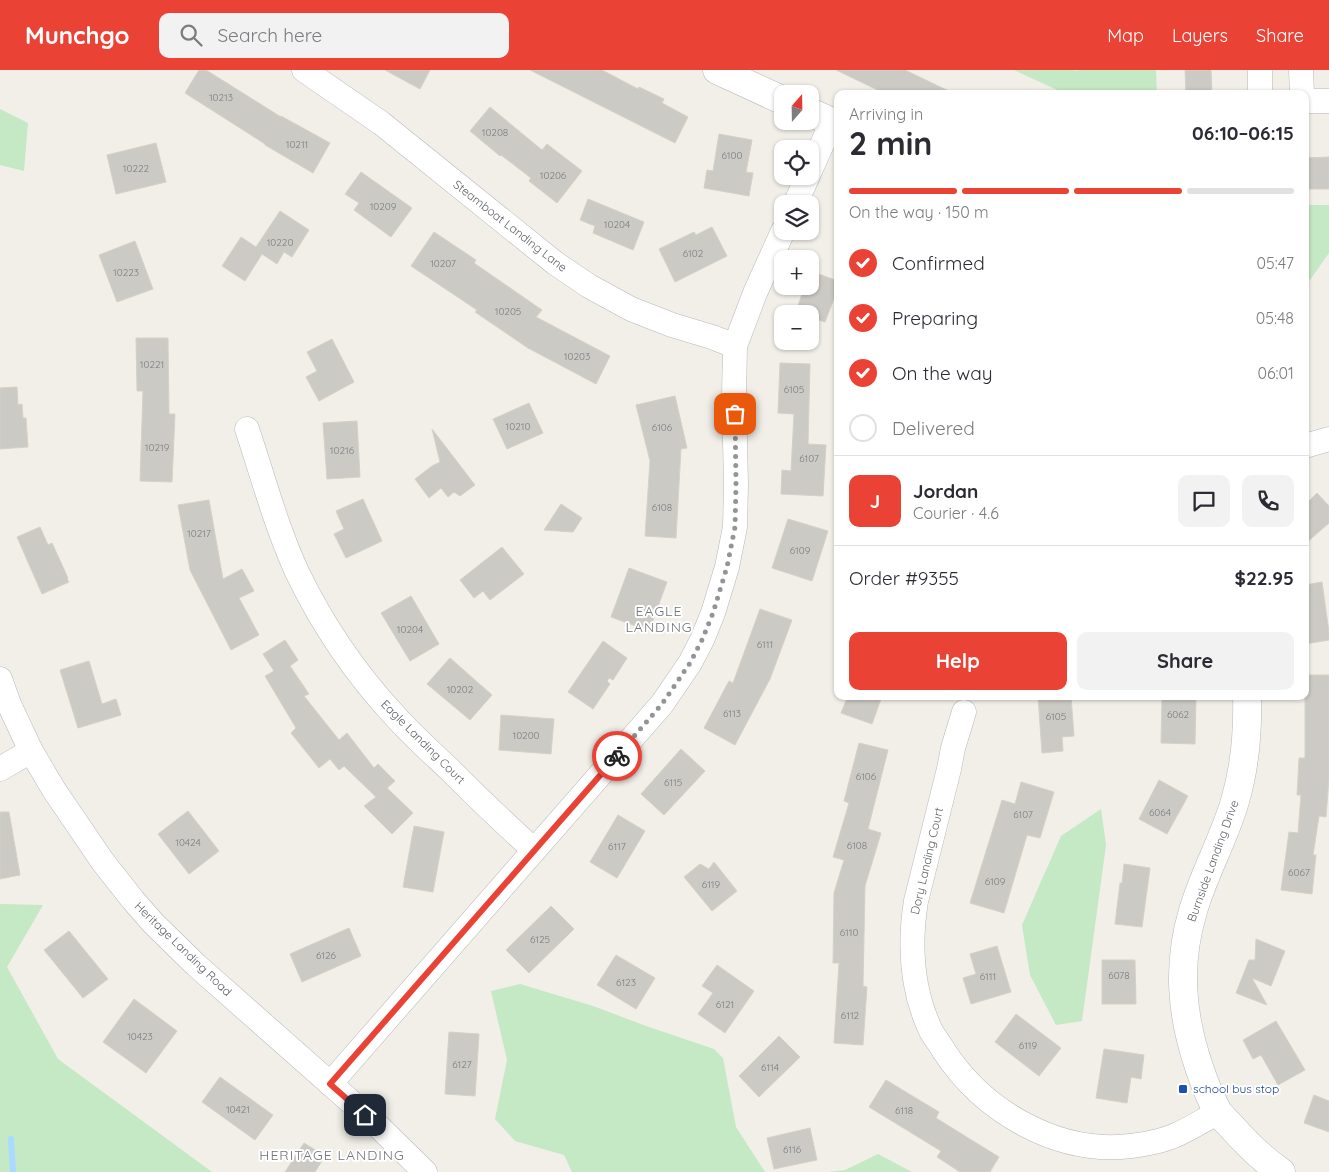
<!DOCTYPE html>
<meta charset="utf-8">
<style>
body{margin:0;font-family:Quicksand,sans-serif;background:#f2f2f3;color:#2b2b33;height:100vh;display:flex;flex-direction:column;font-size:19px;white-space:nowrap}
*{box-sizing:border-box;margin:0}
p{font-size:16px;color:#7c7c81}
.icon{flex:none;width:28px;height:28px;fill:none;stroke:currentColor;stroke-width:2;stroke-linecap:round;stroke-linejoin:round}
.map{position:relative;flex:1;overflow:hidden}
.side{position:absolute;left:834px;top:20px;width:475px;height:610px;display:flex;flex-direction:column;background:#fff;border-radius:10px;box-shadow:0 1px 4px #0004}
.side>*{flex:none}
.needle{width:32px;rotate:20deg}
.fabs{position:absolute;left:774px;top:15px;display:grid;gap:10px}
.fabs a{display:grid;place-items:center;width:45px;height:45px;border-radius:10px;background:#fff;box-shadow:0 1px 4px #0004;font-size:25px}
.pin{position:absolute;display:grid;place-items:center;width:42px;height:42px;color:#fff;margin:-21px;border-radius:10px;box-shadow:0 2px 8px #0006}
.courier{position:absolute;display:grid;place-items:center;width:50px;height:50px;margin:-25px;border:4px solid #ea4335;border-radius:50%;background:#fff;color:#222;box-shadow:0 1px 6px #0007}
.head em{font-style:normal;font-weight:700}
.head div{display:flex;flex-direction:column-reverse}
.head{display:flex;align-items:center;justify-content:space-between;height:85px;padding:0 15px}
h1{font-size:32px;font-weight:700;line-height:38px}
.bar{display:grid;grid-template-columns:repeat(4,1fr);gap:8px 5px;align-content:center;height:60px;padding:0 15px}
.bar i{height:6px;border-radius:4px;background:#e1e1e2}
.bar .active{background:#ea4335}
.bar p{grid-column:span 4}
.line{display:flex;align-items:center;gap:12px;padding:0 15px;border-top:1px solid #e1e1e2}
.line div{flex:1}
.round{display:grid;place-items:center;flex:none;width:52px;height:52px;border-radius:10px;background:#f2f2f3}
ol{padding:0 15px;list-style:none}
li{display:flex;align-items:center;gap:15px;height:55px}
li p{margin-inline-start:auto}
li .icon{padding:5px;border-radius:50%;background:#ea4335;color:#fff;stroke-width:4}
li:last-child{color:#7c7c81}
li i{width:28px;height:28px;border:2px solid #e1e1e2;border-radius:50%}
.primary-button{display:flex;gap:10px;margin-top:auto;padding:10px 15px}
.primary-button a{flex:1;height:58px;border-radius:10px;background:#ea4335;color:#fff;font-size:20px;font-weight:700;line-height:58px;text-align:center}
.primary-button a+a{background:#f2f2f3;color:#2b2b33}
header{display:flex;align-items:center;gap:30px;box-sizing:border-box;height:70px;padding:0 25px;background:#ea4335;color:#fff}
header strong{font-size:24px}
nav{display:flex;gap:28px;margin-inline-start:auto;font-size:18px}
.search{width:350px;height:45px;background:#f2f2f3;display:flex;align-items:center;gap:12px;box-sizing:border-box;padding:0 18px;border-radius:10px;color:#7c7c81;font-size:19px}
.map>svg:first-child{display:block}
.green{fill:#c5e8c5}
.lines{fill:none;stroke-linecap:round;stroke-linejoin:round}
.stream{stroke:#aadaff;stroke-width:6}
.building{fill:#cccac5;stroke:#d6d1c6}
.minor-casing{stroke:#b5b8bc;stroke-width:25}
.tertiary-casing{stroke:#b5b8bc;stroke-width:29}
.minor{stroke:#fff;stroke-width:24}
.tertiary{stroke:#fff;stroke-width:28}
.done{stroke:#929495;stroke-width:5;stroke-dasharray:0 9}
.route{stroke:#ea4335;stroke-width:6}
.transit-dot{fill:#1a4fb4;stroke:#fff;stroke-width:2}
.labels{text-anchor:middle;stroke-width:4;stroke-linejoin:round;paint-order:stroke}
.number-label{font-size:10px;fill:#7a7d7f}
.street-label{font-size:12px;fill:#5f6368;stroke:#fff}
.transit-label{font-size:12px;fill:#164399;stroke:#fff;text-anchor:start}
.neighbourhood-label{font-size:14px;letter-spacing:1px;fill:#70757a;stroke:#fff}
</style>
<header>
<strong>Munchgo</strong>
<div class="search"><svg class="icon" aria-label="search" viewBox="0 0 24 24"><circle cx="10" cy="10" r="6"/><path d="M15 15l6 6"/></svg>Search here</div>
<nav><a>Map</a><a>Layers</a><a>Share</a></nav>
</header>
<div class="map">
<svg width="1329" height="1102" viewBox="0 0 1329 1102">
<rect width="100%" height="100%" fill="#f1efe8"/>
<g class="green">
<path d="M1014 0H1074L1077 1 1078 0H1156L1157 24H1066Z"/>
<path d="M0 39 28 53 24 101 0 95Z"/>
<path d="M1305 135H1329V183L1305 217Z"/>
<path d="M1101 739 1106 775 1082 951 1056 955 1030 905 1022 855 1061 766Z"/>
<path d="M0 834 43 835 7 897 58 989 212 1102H0Z"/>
<path d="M520 914 593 936 646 956 714 979 723 988 736 1057 765 1102H572L564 1085 515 1071 495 1049 507 990 491 921Z"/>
<path d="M878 1084 912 1102H829L845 1100Z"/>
</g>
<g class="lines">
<path class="stream" d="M11 1069 13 1102"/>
</g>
<g class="building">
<path d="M199 0H206L281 47V46L330 73 313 103 265 75V74L185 23Z"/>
<path d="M385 0H430L420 19Z"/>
<path d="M530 0H602L638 19 639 17 664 29 662 33 688 47 675 73Z"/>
<path d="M836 0H905L955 24H886Z"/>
<path d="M1185 0H1211L1212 24H1186Z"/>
<path d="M490 37 542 80 547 74 582 101 557 133 529 111 531 108 501 85 500 86 470 61Z"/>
<path d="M719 64 752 70 746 102 753 103 749 126 704 118 707 100 713 101Z"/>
<path d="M156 73 166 112 116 124 107 85Z"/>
<path d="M1329 87V119H1305V88Z"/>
<path d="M361 102 412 138 391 167 354 140 359 133 345 124Z"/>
<path d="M588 129 644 152 633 180 593 163 595 156 580 150Z"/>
<path d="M280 141 309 160 292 187 284 182 277 194 262 184 245 211 222 196 241 167 256 177Z"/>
<path d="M712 157 727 186 675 212 659 179 694 162 696 165Z"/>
<path d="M434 162 476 190 474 193 542 240 536 247 610 286 596 314 528 278 475 242 477 240 411 196Z"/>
<path d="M135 171 153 219 117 232 99 185Z"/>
<path d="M810 201 838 211V218L825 252 810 247V244H802L796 241 805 216H810Z"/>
<path d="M136 268H168L169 344H175L172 412 140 411 143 321H137Z"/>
<path d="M332 269 354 312 319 331 306 307 317 301 307 282Z"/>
<path d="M780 293 810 294 808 374 826 375 823 426 781 424 782 400 791 401 794 344 778 343Z"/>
<path d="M17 317 18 335 22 334 23 348H26L28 377 0 379V318Z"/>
<path d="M675 326 687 378 681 379 676 468 645 466 650 391 636 335Z"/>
<path d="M529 333 543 363 507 379 493 349Z"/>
<path d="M357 351 360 407 327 409 323 353Z"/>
<path d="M432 359 475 415 460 426 454 422 448 427 441 418 429 428 415 409 432 396 440 392Z"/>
<path d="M1317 423 1329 436V453L1305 474V435Z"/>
<path d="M363 429 382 471 346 488 334 464 344 459 336 441Z"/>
<path d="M209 430 223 509 242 499 254 521 239 528 259 565 231 580 190 500 178 435Z"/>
<path d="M561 434 582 448 573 462 544 460Z"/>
<path d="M788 449 828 461 812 511 772 498Z"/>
<path d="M40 457 48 475 52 473 68 508 67 509 69 512 42 524 17 467Z"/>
<path d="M502 477 524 504 490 530 483 521 474 528 460 510Z"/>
<path d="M629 498 667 512 649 561 611 547Z"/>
<path d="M1322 512 1329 562V570L1305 574V515Z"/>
<path d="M411 526 439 574 410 591 381 543Z"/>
<path d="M760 539 792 550 770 609 735 675 704 658 729 611 733 613Z"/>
<path d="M285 570 298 590 290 596 309 624 304 626 339 670 347 663 374 698 378 694 395 711 387 718 413 743 392 764 364 736 376 727 344 696 339 700 330 689 319 698 291 663 296 658 265 606 274 601 263 584Z"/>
<path d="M603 571 627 588 613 610 609 608 607 611 610 614 593 639 568 622Z"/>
<path d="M450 588 492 625 470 650 427 614Z"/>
<path d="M89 591 102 634 116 629 121 645 78 658 60 600Z"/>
<path d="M1305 605H1329V708L1326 747 1319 746 1313 785H1316L1312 824 1281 820 1289 762 1298 763 1301 725H1297L1299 688H1305Z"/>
<path d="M848 626H882L872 654 841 643Z"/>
<path d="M1038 626H1071L1074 666 1062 667 1063 681 1042 683Z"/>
<path d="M1162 627H1196L1195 674 1161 673Z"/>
<path d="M501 645 554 649 551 684 499 680Z"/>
<path d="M859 673 888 680 868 759 881 763 865 816 863 916 867 917 863 975 834 973 839 893H833L834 823 844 790 833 787 849 733 844 731Z"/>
<path d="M681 679 705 701 664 745 641 724Z"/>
<path d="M1159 710 1188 726 1167 764 1139 749Z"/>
<path d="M1021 712 1054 722 1040 768 1027 765 1004 843 970 833 1002 730 1015 734Z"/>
<path d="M188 741 219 781 189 804 158 764Z"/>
<path d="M0 742H9L20 805 0 809Z"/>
<path d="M618 745 645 761 617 808 590 792Z"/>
<path d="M414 756 444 762 433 822 403 817Z"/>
<path d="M714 792 737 821 712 841 684 807 700 794 709 799Z"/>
<path d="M1124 794 1150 798 1142 857 1115 854 1120 813H1122Z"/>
<path d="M551 836 574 859 529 903 506 880Z"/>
<path d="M349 858 361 886 302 912 290 884Z"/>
<path d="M69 861 108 909 83 928 44 880Z"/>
<path d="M1256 869 1285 881 1271 916 1252 908 1267 935 1236 923 1249 890H1255Z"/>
<path d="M997 876 1011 922 971 934 963 908 976 904 970 884Z"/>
<path d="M616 885 655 908 636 939 597 915Z"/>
<path d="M1102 890H1135L1136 934H1102Z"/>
<path d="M717 895 754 921 725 963 698 944 713 923 702 916Z"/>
<path d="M134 929 177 961 146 1003 103 972Z"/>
<path d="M1016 944 1061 978 1039 1006 995 972Z"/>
<path d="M1276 951 1305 1000 1278 1015 1261 985 1253 989 1243 970Z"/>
<path d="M449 962 479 964 475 1026 445 1024Z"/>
<path d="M779 966 800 987 759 1027 739 1006Z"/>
<path d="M1104 979 1144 985 1141 1009 1131 1007 1127 1033 1096 1028Z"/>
<path d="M220 1007 273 1045 255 1070 202 1032Z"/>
<path d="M886 1010 939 1042 936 1048 999 1087 990 1102H960L937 1087 941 1081 869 1037Z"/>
<path d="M1314 1025 1329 1031V1062L1304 1053Z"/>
<path d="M810 1058 817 1090 774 1099 767 1068Z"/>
<path d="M304 1073 325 1086 315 1102H285Z"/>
</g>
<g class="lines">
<g class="minor-casing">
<g id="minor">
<path d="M304 0 381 53 555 193 589 216 631 239 672 255 712 267 735 276"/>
<path d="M1260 0V24"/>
<path d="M1301 0 1302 24"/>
<path d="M1305 31H1329"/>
<path d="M810 101 832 52"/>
<path d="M795 134 808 106"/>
<path d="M247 359C263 407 276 456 297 502 322 554 356 604 395 646 412 665 431 682 449 699 477 727 505 754 534 780"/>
<path d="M1305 376 1329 369"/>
<path d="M0 609 9 634 31 681 54 720 103 792 133 830 153 853 196 895 377 1055 425 1102"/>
<path d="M964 642 953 678 949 699 916 831C909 875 912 921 931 961 935 968 940 974 944 981 983 1041 1057 1085 1131 1076 1146 1074 1164 1071 1178 1064 1192 1058 1205 1049 1219 1042"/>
<path d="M0 699 31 681"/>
<path d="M330 1014 662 634 690 593 702 570 713 543 727 497 735 457 736 415 734 326 735 276 755 223 783 161"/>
</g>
</g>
<g class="tertiary-casing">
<g id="tertiary">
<path d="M717 0 782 30"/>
<path d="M810 42 838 55"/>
<path d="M1247 626C1248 662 1245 697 1235 731 1224 769 1204 803 1193 841 1177 894 1181 944 1199 997 1204 1012 1210 1028 1218 1042 1222 1047 1227 1052 1231 1056 1246 1073 1262 1089 1281 1102"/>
</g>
</g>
<use href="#minor" class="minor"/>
<use href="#tertiary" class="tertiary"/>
</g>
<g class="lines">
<path class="done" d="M617 686 662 634 690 593 702 570 713 543 727 497 735 457 736 415 735 344"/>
<path class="route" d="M365 1045 330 1014 617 686"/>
</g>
<rect class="transit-dot" x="1178" y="1014" width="10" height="10" rx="2.5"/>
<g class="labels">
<g class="number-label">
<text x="221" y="31">10213</text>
<text x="495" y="66">10208</text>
<text x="297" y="78">10211</text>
<text x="732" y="89">6100</text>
<text x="136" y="102">10222</text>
<text x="553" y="109">10206</text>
<text x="383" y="140">10209</text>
<text x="617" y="158">10204</text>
<text x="280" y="176">10220</text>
<text x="693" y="187">6102</text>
<text x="443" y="197">10207</text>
<text x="126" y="206">10223</text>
<text x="508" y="245">10205</text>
<text x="577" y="290">10203</text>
<text x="152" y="298">10221</text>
<text x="794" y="323">6105</text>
<text x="518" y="360">10210</text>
<text x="662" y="361">6106</text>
<text x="157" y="381">10219</text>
<text x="342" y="384">10216</text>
<text x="809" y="392">6107</text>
<text x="662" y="441">6108</text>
<text x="199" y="467">10217</text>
<text x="800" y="484">6109</text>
<text x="410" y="563">10204</text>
<text x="765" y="578">6111</text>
<text x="460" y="623">10202</text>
<text x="732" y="647">6113</text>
<text x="1178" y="648">6062</text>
<text x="1056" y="650">6105</text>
<text x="526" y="669">10200</text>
<text x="866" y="710">6106</text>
<text x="673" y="716">6115</text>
<text x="1160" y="746">6064</text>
<text x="1023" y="748">6107</text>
<text x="188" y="776">10424</text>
<text x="857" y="779">6108</text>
<text x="617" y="780">6117</text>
<text x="1299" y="806">6067</text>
<text x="995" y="815">6109</text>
<text x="711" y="818">6119</text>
<text x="849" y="866">6110</text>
<text x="540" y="873">6125</text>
<text x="326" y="889">6126</text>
<text x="1119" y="909">6078</text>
<text x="988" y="910">6111</text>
<text x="626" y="916">6123</text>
<text x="725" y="938">6121</text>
<text x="850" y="949">6112</text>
<text x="140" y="970">10423</text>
<text x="1028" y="979">6119</text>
<text x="462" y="998">6127</text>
<text x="770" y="1001">6114</text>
<text x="238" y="1043">10421</text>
<text x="904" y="1044">6118</text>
<text x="792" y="1083">6116</text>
</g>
<g class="street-label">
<text transform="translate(510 156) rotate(38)" y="4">Steamboat Landing Lane</text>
<text transform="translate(423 672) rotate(45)" y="4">Eagle Landing Court</text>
<text transform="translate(927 791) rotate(-77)" y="4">Dory Landing Court</text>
<text transform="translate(1213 791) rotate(-70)" y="4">Burnside Landing Drive</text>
<text transform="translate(183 879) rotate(44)" y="4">Heritage Landing Road</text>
</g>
<g class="transit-label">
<text x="1193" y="1023">school bus stop</text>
</g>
<g class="neighbourhood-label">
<text x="659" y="546">EAGLE<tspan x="659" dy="16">LANDING</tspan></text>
<text x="332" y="1090">HERITAGE LANDING</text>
</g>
</g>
</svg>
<div class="fabs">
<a><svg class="needle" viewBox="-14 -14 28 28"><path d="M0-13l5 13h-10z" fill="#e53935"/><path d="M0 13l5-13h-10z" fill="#7c7c81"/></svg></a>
<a><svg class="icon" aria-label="locate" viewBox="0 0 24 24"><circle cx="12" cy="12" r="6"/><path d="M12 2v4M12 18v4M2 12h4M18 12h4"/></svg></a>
<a><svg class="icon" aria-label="layers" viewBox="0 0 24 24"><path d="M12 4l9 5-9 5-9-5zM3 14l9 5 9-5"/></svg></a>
<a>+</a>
<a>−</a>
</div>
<div class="pin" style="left:735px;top:344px;background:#ea580c"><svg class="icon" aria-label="bag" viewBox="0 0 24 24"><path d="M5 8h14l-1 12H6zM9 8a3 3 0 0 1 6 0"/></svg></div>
<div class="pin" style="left:365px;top:1045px;background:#1f2937"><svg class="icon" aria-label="home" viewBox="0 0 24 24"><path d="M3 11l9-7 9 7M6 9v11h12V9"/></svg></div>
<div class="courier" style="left:617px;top:686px"><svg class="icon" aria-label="bike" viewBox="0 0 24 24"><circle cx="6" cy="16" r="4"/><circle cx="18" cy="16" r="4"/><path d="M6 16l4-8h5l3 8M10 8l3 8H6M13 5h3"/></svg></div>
<section class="side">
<div class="head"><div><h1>2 min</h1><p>Arriving in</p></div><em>06:10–06:15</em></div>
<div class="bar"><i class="active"></i><i class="active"></i><i class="active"></i><i></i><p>On the way · 150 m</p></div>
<ol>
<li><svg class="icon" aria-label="check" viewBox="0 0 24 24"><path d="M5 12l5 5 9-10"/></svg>Confirmed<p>05:47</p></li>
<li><svg class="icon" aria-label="check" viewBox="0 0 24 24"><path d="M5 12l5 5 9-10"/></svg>Preparing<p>05:48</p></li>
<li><svg class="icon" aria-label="check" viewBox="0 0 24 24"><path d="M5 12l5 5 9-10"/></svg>On the way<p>06:01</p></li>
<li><i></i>Delivered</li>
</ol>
<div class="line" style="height:90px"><b class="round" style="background:#ea4335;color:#fff">J</b><div><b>Jordan</b><p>Courier · 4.6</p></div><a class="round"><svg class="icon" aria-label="chat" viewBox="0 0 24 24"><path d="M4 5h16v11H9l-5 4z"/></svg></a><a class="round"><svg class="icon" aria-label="phone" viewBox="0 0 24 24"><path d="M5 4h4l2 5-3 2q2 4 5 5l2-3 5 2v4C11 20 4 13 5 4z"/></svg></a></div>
<div class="line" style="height:65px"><div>Order #9355</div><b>$22.95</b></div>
<div class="primary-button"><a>Help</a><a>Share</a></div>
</section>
</div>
